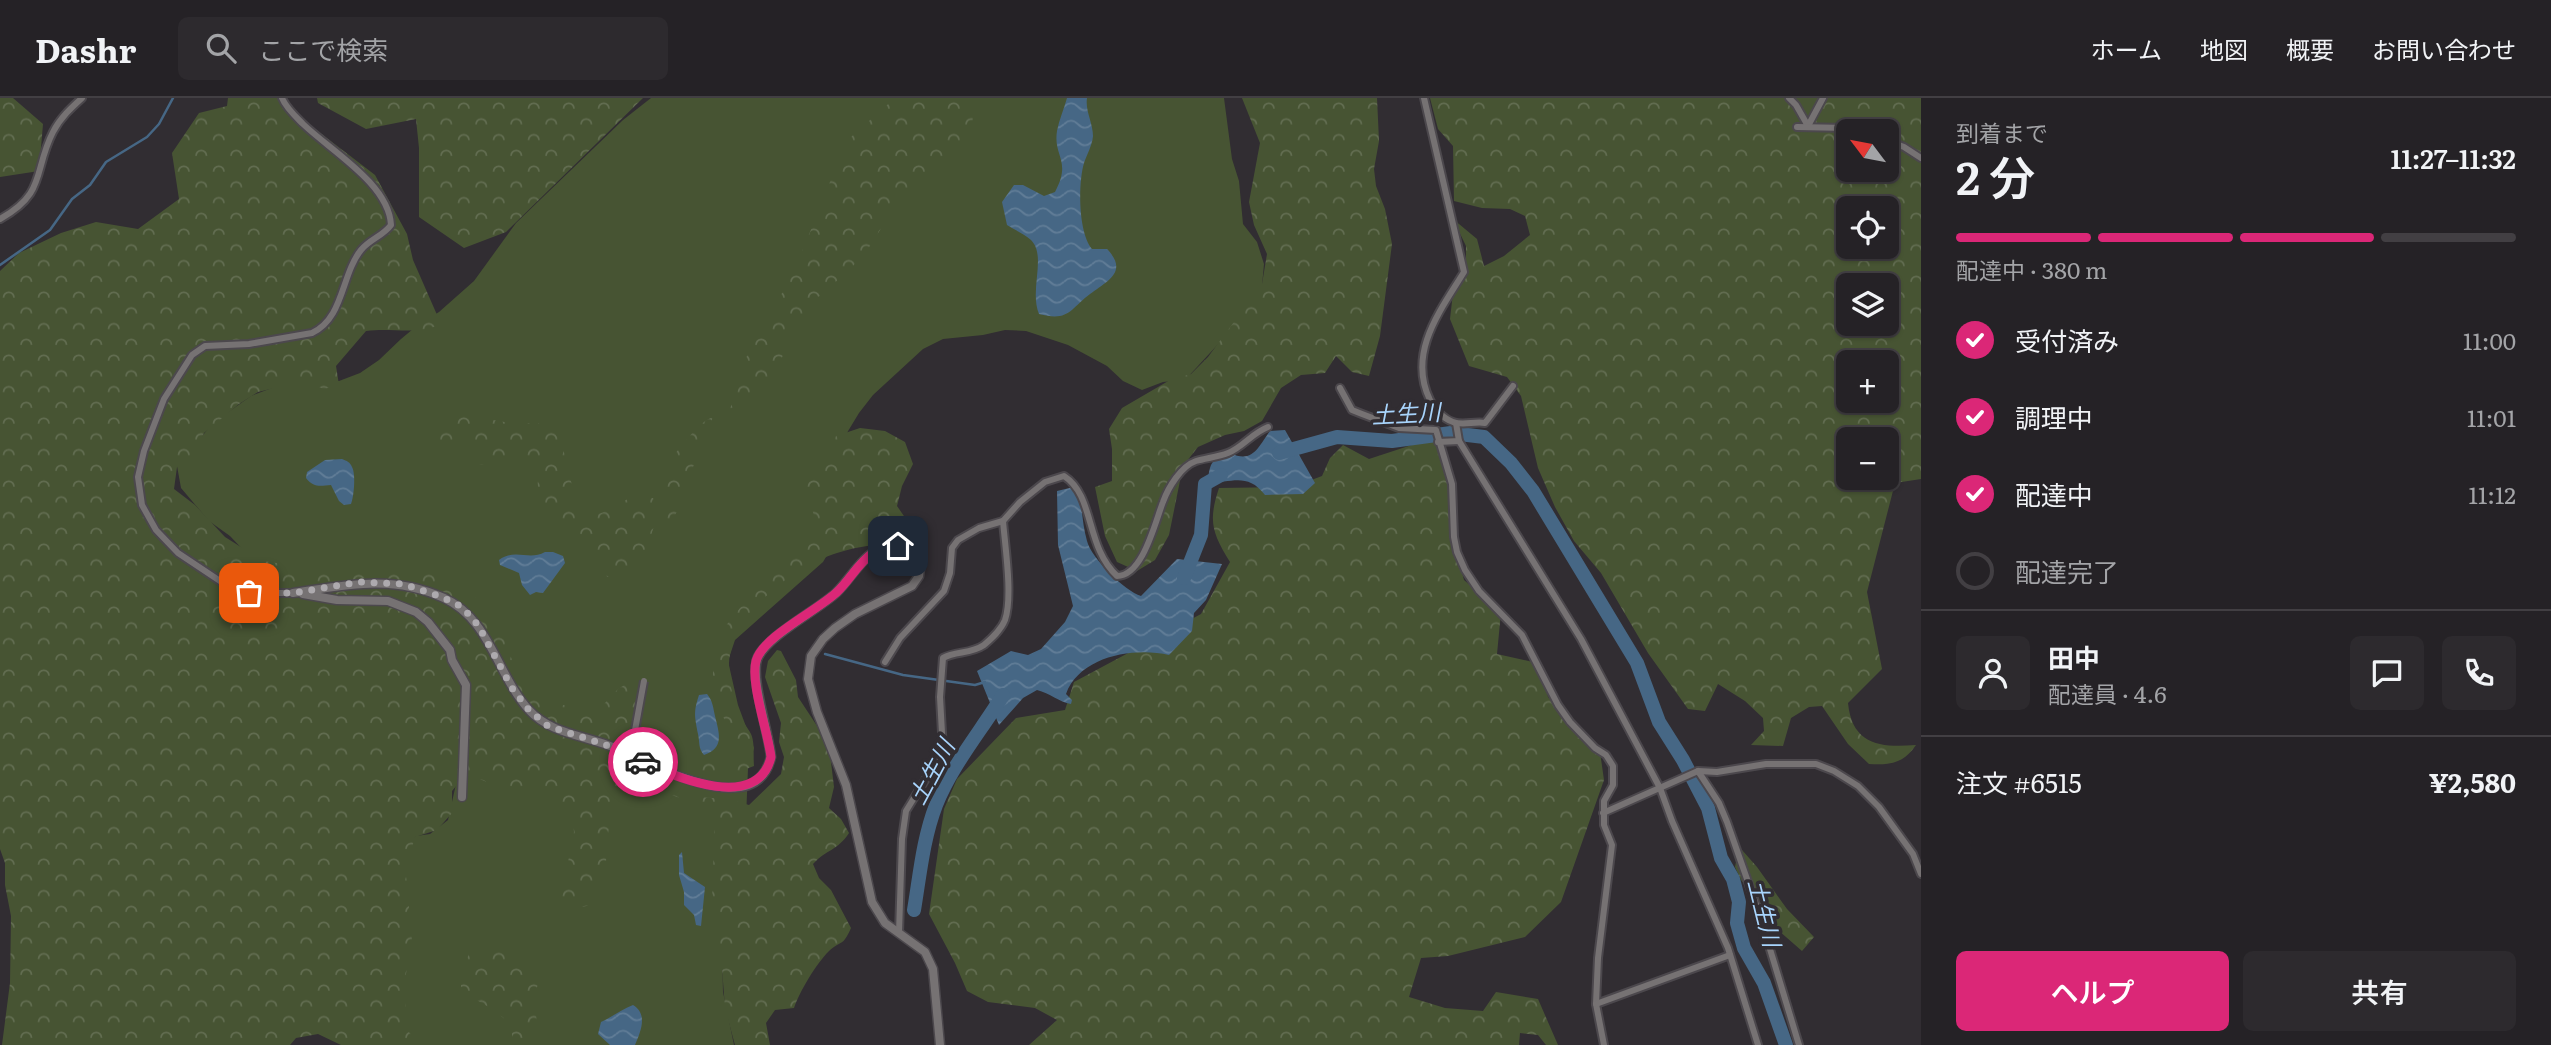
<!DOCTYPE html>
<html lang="ja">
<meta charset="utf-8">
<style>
body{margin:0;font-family:Literata,"Noto Sans JP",serif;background:#2d2a2e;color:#f1f3f6;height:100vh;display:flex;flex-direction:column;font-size:26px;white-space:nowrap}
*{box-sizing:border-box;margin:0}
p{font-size:23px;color:#a3a4a7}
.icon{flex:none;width:38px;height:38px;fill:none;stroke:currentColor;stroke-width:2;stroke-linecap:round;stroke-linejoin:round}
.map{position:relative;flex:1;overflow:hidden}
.details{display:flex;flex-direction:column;background:#252226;width:630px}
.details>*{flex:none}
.needle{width:46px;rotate:302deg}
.buttons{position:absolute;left:1836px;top:21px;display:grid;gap:14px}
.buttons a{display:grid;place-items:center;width:63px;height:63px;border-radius:10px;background:#252226;box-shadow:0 2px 5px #0004,0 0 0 2px #423f43;font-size:35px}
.pin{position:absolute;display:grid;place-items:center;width:60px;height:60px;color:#fff;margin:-30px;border-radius:14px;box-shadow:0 4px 10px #0006}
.courier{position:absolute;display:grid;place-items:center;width:70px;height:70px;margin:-35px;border:5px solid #db2777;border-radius:50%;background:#fff;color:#222;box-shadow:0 2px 9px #0007}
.overview em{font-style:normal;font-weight:600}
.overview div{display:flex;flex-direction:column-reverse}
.overview{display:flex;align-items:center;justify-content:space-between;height:119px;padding:0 35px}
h1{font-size:46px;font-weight:600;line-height:52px}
.bar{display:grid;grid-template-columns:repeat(4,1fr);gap:10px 7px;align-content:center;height:84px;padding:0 35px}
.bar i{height:9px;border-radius:5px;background:#423f43}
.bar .active{background:#db2777}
.bar p{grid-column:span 4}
.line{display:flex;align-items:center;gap:18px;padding:0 35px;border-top:2px solid #423f43}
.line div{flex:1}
.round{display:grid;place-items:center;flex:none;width:74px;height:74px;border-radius:10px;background:#2d2a2e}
ol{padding:0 35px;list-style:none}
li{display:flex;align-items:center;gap:21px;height:77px}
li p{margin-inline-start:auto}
li .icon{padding:7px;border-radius:50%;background:#db2777;color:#fff;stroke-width:4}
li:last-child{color:#a3a4a7}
li i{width:38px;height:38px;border:4px solid #423f43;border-radius:50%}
.primary-button{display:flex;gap:14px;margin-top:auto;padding:14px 35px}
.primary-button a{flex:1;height:80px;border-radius:10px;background:#db2777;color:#fff;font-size:28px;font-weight:600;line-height:80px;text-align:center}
.primary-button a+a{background:#2d2a2e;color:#f1f3f6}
header{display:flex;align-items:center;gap:42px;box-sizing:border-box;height:98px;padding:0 35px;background:#252226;border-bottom:2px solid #423f43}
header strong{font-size:33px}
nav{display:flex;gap:38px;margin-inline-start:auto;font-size:24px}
.search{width:490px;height:63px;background:#2d2a2e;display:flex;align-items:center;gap:18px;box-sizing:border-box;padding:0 24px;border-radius:10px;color:#a3a4a7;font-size:26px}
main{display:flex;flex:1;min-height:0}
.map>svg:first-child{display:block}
.grass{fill:#475433}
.forest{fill:url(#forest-crowns);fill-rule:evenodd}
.water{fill:url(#water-waves)}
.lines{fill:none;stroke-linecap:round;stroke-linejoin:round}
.stream{stroke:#466785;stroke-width:2.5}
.river{stroke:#466785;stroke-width:14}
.minor-casing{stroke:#4c484d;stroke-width:10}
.tertiary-casing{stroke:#4c484d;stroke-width:11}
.minor{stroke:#767273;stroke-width:6}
.tertiary{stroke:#767273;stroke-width:8}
.minor-bridge-casing{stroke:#4c484d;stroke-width:10;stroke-linecap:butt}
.minor-bridge{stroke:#767273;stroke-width:6}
.done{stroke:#adaaae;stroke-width:7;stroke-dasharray:0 12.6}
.route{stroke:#db2777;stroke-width:9}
.labels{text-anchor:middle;stroke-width:7;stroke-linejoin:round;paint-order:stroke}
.water-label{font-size:23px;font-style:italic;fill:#a8d4fc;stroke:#312d32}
</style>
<header>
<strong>Dashr</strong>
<div class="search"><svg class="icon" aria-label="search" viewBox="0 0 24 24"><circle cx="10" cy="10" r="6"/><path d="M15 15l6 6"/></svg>ここで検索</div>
<nav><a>ホーム</a><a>地図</a><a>概要</a><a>お問い合わせ</a></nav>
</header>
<main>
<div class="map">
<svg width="1921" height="947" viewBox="0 0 1921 947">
<defs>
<pattern id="forest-crowns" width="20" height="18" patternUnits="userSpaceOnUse" patternTransform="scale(1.75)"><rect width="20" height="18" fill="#475433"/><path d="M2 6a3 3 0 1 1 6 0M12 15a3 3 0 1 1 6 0" fill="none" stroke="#626d51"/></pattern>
<pattern id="water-waves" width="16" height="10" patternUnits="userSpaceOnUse" patternTransform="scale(1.75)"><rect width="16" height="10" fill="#466785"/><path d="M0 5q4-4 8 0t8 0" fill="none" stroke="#617d97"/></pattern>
</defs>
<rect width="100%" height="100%" fill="#312d32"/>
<path class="grass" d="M651 0H1224L1232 61 1239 83 1243 126 1257 144 1264 166 1262 188 1222 242 1185 282 1163 284 1142 292 1123 283 1107 268 1068 247 1026 233 1005 232 983 237 943 241 923 251 873 297 859 315 836 353 835 444 823 464 735 542 728 563 738 607 754 650 748 671 746 721 722 849 723 894 734 947H401L405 746 416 738 430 736 448 722 458 677 284 478 247 456 230 438 209 423 181 390 177 368 213 325 251 298 293 282 339 283 360 275 379 262 401 241 419 226 439 214 474 183 516 125 623 22Z"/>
<g class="forest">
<path d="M0 0H13L43 26 39 73 0 79Z"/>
<path d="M228 0H285L306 24 375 77 407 136 413 162 441 226C417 238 393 229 366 233L336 268 339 287 324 291 303 283 258 294 239 306 204 335 194 355 177 369 174 391 195 407 225 439 263 463 330 473 380 468 422 472 462 490 481 503 504 540 512 562 538 599 579 612 601 610C610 599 622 582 638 585L639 597 633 619 632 641 611 719 607 741 606 764 591 807 568 812 561 799 574 734 572 712C544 690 541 696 509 690 495 688 480 681 466 676L452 693V715L437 732 415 739 405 773 409 796V819L412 842 404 887 407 932 421 947H341L318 936 296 940 290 947H2L10 885 11 818 5 787V765L0 751V173L19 155 61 135 96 124 138 131 179 101 172 55 199 15 227 8Z"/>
<path d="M317 0H643L506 134 464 150 419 119V50L416 21 366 31 318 5Z"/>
<path d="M895 0H977L968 44 958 60 896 107 866 154 850 171 820 198 812 201 794 231 775 276 762 293 744 310 721 326 735 301 748 254 789 183 822 106 840 56 852 38Z"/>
<path d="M1242 0H1377L1379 43 1374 71 1376 88 1385 111 1392 146 1380 238 1369 278 1352 274 1336 258 1325 275 1301 277 1281 290 1262 323 1244 333 1225 337 1198 349 1183 368 1169 437 1155 462 1137 473 1117 464 1105 438 1095 389 1112 383V351L1109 331 1122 310 1170 282 1191 276 1208 259 1262 186 1267 156 1254 127 1249 104 1260 45Z"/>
<path d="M1430 0H1921V381L1895 385 1867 494 1882 571 1848 605C1852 647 1881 650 1916 647 1903 666 1890 667 1869 666L1848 646 1822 608 1809 609 1791 620 1783 648 1751 647 1764 633 1763 620 1745 603 1718 586 1705 613 1688 611 1648 555 1601 475 1574 443 1555 409 1538 370 1521 298 1507 279 1469 268 1450 221 1453 195 1466 173V148L1453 121 1477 141 1484 168 1504 158 1530 137 1525 118 1510 111 1482 110 1454 103 1453 48 1438 31ZM1848 33H1886V72H1848ZM1848 110H1886V149H1848ZM1848 187H1886V226H1848ZM1848 264H1886V303H1848ZM1848 341H1886V380H1848Z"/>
<path d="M460 316 515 326 537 325 552 331 562 346 576 404 593 418 609 412 631 399 653 400 659 412 645 457 643 474 607 479 604 464 595 451 583 450 537 411 538 377 534 360 517 361 500 369 478 366 473 350 458 340 440 346 427 342 433 331Z"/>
<path d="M713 319 691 374 681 406 667 432C668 416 661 379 668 366 672 358 679 351 685 344 693 334 701 324 713 319Z"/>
<path d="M860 330 885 333 905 344 913 366 902 388 897 408 906 421 904 437C883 448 860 447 837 455 793 469 732 516 729 565 729 579 732 599 737 613 740 621 747 628 751 636 755 645 753 658 754 668L730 677 685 673 715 660 728 665 737 656 729 639 713 581V556L720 535 780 460 817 427 805 389 828 360 836 338Z"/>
<path d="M1433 340 1448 368 1453 440 1464 482 1501 514 1497 556 1542 566 1548 599 1600 654 1604 682 1561 804 1525 839 1448 858 1421 860 1409 899 1445 910 1483 913 1496 894 1538 901 1558 947H1546L1538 937 1520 935 1519 947H1029L1057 922 1035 910 988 904 967 893 955 865 929 816 944 711 957 681 1016 620 1065 612 1074 584 1201 516 1230 464C1212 435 1208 423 1219 390L1293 389 1322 378 1330 360 1343 347 1369 361Z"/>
<path d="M777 552 781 553 796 582 798 599 825 640 830 656 834 689 829 710 841 721 849 735C837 753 827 751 813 766L819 780 831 792 851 830C842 850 842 841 829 853 816 866 800 893 794 910L775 912 766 925 770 947H735L725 910 720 843 712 803 715 716 707 710 661 693 652 675 666 687 697 699 728 701 749 707 781 676 784 659 779 644 781 625 765 579 768 563Z"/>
<path d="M1742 752 1757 769 1787 811 1814 839 1802 853 1770 825 1763 810 1741 782 1735 769 1738 754Z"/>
<path d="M472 849 492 850 539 866 540 882 534 896 539 947H512V928C498 913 478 903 461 893V875Z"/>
</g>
<g class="water">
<path d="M1067 0H1087C1085 13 1093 25 1093 38 1092 48 1087 56 1084 65 1078 85 1078 135 1092 151H1107C1129 174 1107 183 1090 196 1070 211 1069 224 1039 216 1029 192 1047 158 1031 142 1024 136 1015 132 1007 127L1002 104 1014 87H1023L1044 98 1055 94C1072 62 1053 59 1057 33 1059 22 1064 11 1067 0Z"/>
<path d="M1285 332 1315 385 1303 396 1265 397C1247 374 1232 385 1207 385 1211 366 1209 361 1230 355 1253 366 1258 349 1270 333Z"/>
<path d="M342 361C347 363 350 364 352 369 356 376 354 399 351 406L344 407 339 403 331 387C320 388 314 390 306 380L307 374 325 362Z"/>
<path d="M1078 388C1082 406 1082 426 1087 443 1091 460 1125 493 1141 498L1177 461 1222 466 1206 502 1194 515 1192 533 1169 557C1134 549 1080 558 1066 596L1072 602 1071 606C1059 604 1050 595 1037 592L1023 600 999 627 977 573 1011 553 1028 557 1041 551 1065 524 1073 508 1058 447 1057 393Z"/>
<path d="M545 454H553L563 458 565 465 543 495 536 494 530 497 522 487 519 475 500 467 499 462C515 450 529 463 545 454Z"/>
<path d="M707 596C713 603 713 610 715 618 719 635 725 650 704 657 698 650 700 645 698 636 695 619 693 615 699 597Z"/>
<path d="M682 754 684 775 705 789 701 828 696 827 694 817 684 807V794L679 777V757Z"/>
<path d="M633 907C648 916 641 933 635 947H610L598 936 601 924C612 919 622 911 633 907Z"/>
</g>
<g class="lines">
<g class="stream">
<path d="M0 167 50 132 72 101 90 87 106 64 147 39 159 26 173 0"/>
<path d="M825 556 903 577 975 587 985 584"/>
</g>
<g class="river">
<path d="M1279 355 1337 339 1392 343 1451 335 1484 339 1511 365 1533 393 1637 565 1659 624 1683 662 1708 710 1721 760 1733 781 1739 804 1737 825 1744 850 1764 885 1786 947"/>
<path d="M1184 480 1201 437 1205 386 1221 377"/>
<path d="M914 812C920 776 923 741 936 707 952 667 981 633 1003 597"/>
</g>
<g class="minor-casing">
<g id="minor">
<path d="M282 0C286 10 295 18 303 26 331 53 389 86 391 127 383 138 370 141 361 152 341 177 344 220 312 235L249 246 205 248 192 257 164 301 144 353 138 379 142 407 156 432 178 455 226 487 249 495H293"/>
<path d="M1424 0 1464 174C1440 213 1407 255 1430 302 1434 311 1444 321 1453 324 1462 328 1475 323 1485 325L1513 288"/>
<path d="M1789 0 1796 7 1808 28"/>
<path d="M1808 28 1823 0"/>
<path d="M1797 29 1847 30 1863 33"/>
<path d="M1886 42 1904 49 1921 60"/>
<path d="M0 121C47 95 33 73 53 34 60 20 71 10 82 0"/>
<path d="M1340 290 1352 312 1362 316 1399 330 1436 332 1452 386 1454 439 1457 454 1465 472 1479 493 1522 537 1558 607 1570 624 1595 650 1606 657 1613 668V687L1604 703V727L1612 747 1598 860 1596 906 1604 947"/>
<path d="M1459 343 1581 541 1660 690 1672 723 1728 850 1758 947"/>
<path d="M1438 344 1459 343 1456 325"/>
<path d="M885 564 900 540 944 493 950 475 952 450 958 442 979 430 1003 423 1020 404 1045 384 1064 378C1095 398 1085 448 1117 478 1143 478 1155 424 1163 404 1168 390 1181 368 1196 363 1206 360 1218 359 1228 355 1243 349 1252 335 1268 329"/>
<path d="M1698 673 1719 705 1727 724 1760 818 1799 947"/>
<path d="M1603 715 1698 673 1717 674 1766 666H1816L1834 673 1858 688 1879 709 1913 756 1921 776"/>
<path d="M899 835 902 741 906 713 943 653 940 599 943 560C956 553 971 556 984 547 992 540 1001 532 1005 522 1013 499 1005 448 1003 423"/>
<path d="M1596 906 1730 857"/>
</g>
</g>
<g class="tertiary-casing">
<g id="tertiary">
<path d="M293 495C346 487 392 476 444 500 490 521 497 577 529 612 550 635 582 637 610 648 647 663 755 727 771 659 769 635 749 577 758 559 769 537 816 513 836 495 853 479 866 449 892 447 904 447 916 460 920 470L919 478 912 488 855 516 835 530 823 541 811 558 808 581 817 614 846 687 872 804 885 825 925 854 933 871 940 947"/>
<path d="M303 496 337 502 388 503 416 514 428 524 450 552 452 562 466 587 462 699"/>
</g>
</g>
<use href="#minor" class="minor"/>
<use href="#tertiary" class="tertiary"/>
<g class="minor-bridge-casing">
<path id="minor-bridge" d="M627 676 644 583"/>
</g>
<use href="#minor-bridge" class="minor-bridge"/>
</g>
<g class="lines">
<path class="done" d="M249 495H293L359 484 403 486 442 499 462 509 478 527 512 590 529 612 548 628 609 648 643 664"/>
<path class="route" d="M643 664C677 680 758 714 771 659 768 634 750 585 756 563 763 538 817 513 837 494 850 482 858 465 873 455 881 450 890 447 898 448"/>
</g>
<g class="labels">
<g class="water-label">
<text transform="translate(1406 316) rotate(-3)" y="8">土生川</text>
<text transform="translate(932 674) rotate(-62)" y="8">土生川</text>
<text transform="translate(1764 815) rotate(76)" y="8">土生川</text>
</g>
</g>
</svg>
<div class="buttons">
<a><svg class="needle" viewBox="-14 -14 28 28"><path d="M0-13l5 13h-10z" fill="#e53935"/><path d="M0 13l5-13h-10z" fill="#a3a4a7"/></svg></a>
<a><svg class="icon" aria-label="locate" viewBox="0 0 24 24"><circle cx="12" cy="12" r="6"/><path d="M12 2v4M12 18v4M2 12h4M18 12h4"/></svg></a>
<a><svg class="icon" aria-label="layers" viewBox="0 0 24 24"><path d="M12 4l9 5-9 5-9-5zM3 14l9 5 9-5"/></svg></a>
<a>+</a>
<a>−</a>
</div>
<div class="pin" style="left:249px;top:495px;background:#ea580c"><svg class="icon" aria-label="bag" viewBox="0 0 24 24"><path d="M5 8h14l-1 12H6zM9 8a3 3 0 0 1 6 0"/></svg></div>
<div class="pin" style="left:898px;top:448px;background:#1f2937"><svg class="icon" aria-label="home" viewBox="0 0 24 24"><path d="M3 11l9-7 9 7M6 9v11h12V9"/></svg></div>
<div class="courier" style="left:643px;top:664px"><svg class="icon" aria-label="car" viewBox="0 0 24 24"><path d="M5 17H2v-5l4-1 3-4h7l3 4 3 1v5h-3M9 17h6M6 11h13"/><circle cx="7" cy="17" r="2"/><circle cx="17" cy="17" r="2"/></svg></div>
</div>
<section class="details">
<div class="overview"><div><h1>2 分</h1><p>到着まで</p></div><em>11:27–11:32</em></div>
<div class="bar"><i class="active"></i><i class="active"></i><i class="active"></i><i></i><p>配達中 · 380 m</p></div>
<ol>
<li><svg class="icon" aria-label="check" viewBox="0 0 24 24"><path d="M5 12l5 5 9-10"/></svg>受付済み<p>11:00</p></li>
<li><svg class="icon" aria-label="check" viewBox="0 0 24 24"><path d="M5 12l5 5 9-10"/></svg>調理中<p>11:01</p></li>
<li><svg class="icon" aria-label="check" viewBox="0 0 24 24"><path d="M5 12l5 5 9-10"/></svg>配達中<p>11:12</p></li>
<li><i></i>配達完了</li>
</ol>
<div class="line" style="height:126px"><a class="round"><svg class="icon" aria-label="person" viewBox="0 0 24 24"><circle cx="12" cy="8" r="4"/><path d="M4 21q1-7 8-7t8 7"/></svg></a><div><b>田中</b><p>配達員 · 4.6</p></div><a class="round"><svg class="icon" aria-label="chat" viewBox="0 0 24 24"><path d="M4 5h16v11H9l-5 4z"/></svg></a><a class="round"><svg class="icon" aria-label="phone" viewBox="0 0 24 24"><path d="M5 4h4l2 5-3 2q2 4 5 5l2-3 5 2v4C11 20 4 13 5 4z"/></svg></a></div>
<div class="line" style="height:91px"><div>注文 #6515</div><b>¥2,580</b></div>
<div class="primary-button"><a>ヘルプ</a><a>共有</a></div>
</section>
</main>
